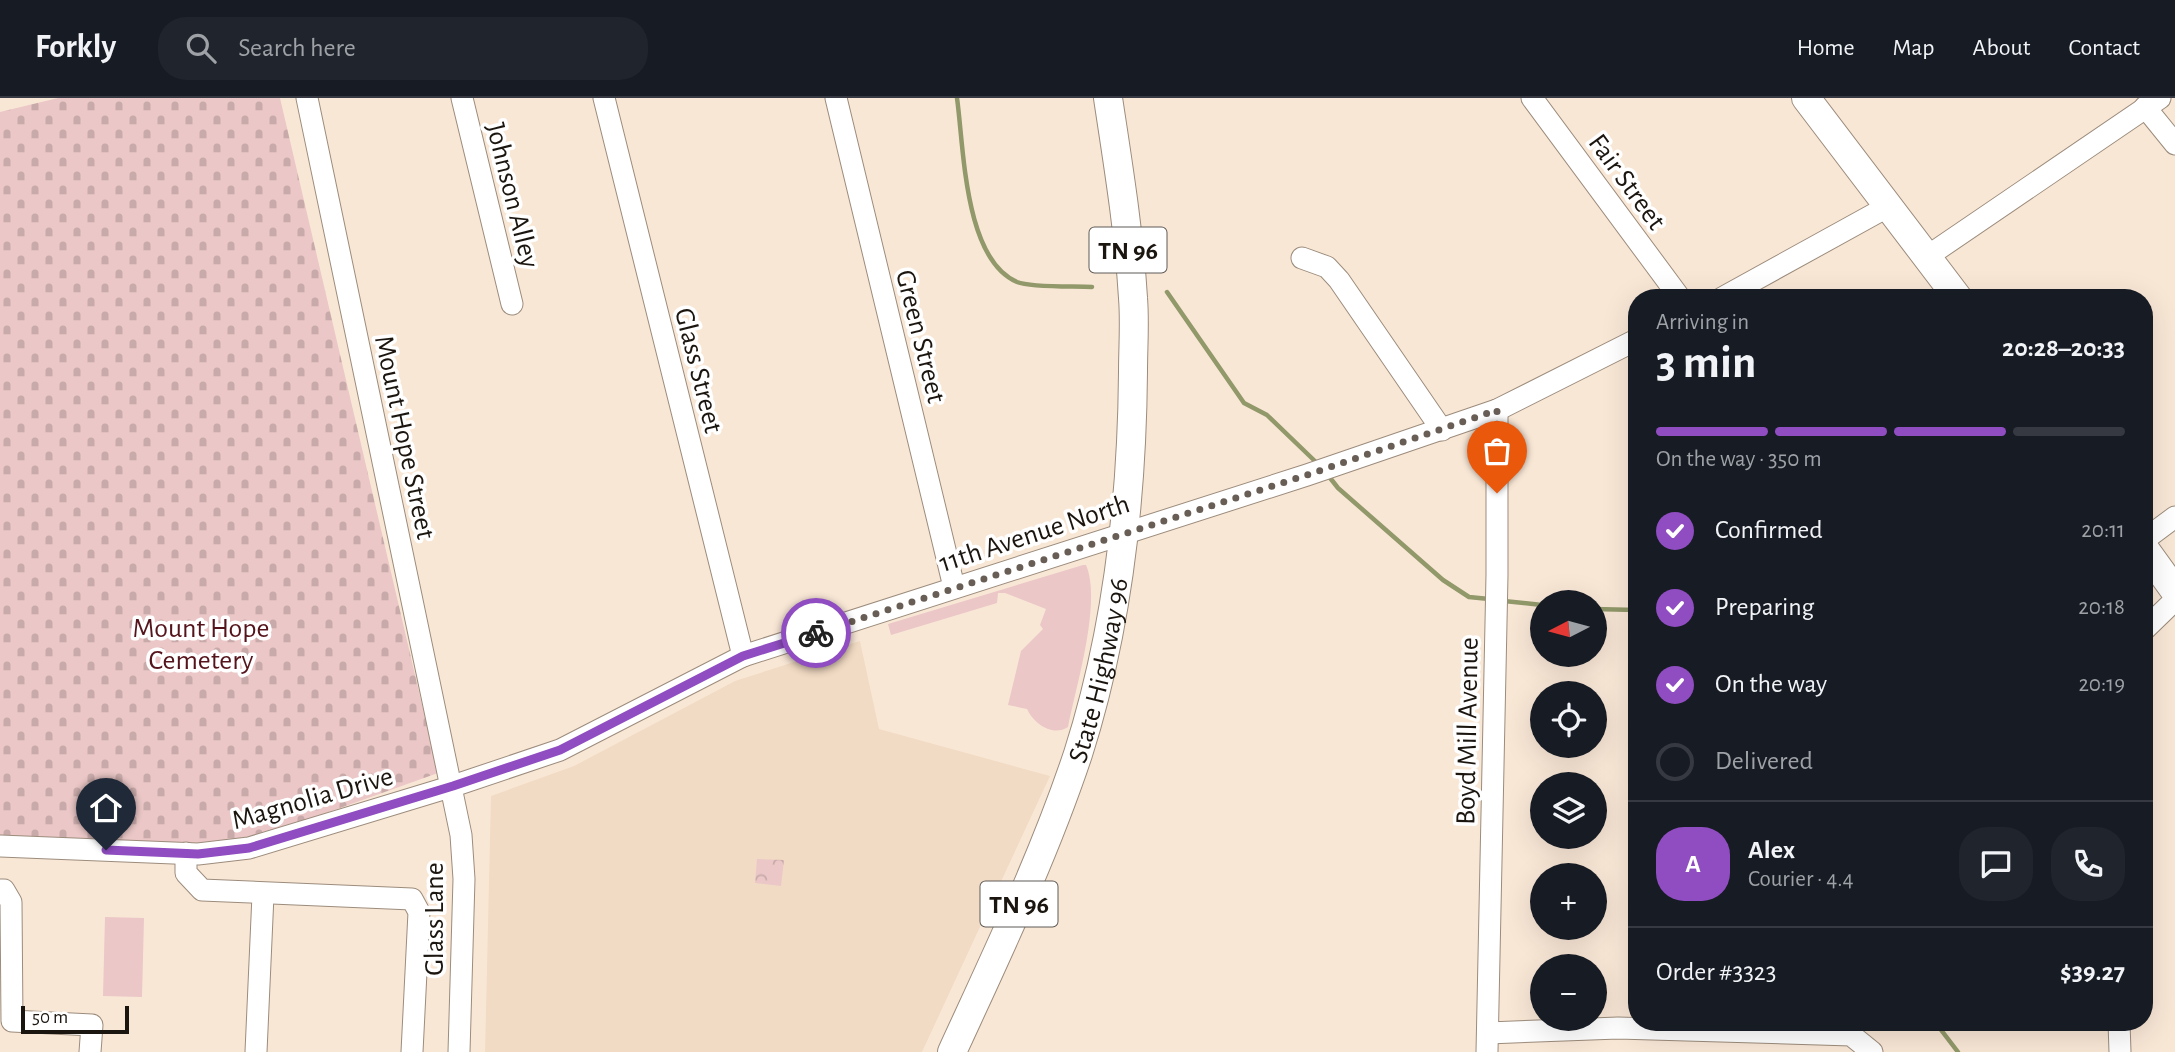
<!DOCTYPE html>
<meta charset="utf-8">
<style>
body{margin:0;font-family:"Alegreya Sans",sans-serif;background:#20242c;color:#f1f3f6;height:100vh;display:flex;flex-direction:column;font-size:26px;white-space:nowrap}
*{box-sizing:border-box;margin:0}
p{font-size:23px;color:#9ea1a6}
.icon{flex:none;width:38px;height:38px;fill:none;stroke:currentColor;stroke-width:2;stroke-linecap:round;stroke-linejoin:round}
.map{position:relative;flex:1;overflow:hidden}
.drawer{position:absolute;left:1628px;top:191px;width:525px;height:742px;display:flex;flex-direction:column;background:#171b24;border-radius:28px;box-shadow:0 7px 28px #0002}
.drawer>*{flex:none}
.needle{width:46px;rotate:264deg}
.fabs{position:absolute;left:1530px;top:492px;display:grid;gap:14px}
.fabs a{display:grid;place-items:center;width:77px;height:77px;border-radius:50%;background:#171b24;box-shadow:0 7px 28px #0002;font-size:35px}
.scale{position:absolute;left:21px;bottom:18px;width:108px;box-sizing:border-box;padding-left:7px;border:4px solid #1b150f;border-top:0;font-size:19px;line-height:24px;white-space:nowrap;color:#1b150f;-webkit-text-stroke:5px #fff;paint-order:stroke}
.pin{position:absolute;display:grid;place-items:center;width:60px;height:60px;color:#fff;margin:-72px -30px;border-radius:50% 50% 50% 0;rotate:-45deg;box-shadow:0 0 7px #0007}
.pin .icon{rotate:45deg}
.courier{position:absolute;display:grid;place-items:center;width:70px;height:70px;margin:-35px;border:5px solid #8f4dc1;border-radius:50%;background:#fff;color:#222;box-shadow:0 2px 9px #0007}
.headline em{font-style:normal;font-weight:600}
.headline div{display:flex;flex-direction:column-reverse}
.headline{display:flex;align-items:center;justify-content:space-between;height:119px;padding:0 28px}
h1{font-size:46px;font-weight:600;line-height:52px}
.bar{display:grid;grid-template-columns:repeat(4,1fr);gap:10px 7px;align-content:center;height:84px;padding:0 28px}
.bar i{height:9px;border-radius:5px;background:#363941}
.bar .selected{background:#8f4dc1}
.bar p{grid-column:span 4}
.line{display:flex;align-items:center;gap:18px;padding:0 28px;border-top:2px solid #363941}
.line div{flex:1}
.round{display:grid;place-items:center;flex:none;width:74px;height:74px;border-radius:28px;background:#20242c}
ol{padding:0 28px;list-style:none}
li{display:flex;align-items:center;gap:21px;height:77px}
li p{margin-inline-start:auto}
li .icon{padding:7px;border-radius:50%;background:#8f4dc1;color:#fff;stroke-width:4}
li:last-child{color:#9ea1a6}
li i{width:38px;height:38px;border:4px solid #363941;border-radius:50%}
header{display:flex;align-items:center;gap:42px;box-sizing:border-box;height:98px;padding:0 35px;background:#171b24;border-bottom:2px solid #363941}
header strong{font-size:33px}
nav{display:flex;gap:38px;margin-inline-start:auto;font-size:24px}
.search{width:490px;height:63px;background:#20242c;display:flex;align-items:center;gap:18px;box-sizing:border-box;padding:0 24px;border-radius:28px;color:#9ea1a6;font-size:26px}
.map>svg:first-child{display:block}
.built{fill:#f2dbc4}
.green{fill:#ebc7c7}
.cemetery{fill:url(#cemetery-stones)}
.park{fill:url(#park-crowns)}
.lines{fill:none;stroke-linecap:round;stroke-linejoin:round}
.stream{stroke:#919869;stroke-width:4.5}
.minor-casing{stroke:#9c8c7c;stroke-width:23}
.major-casing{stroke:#9c8c7c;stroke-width:30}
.minor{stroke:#fff;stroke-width:21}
.major{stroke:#fff;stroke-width:28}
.done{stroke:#695e55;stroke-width:7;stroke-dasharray:0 12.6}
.route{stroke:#8f4dc1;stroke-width:9}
.labels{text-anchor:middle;stroke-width:7;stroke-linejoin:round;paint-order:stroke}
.shield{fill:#fff;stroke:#5f5b57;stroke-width:2}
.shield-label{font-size:26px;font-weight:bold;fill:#1b150f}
.street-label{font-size:28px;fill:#1b150f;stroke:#fff}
.park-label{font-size:28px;fill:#55141b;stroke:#fff}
</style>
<header>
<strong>Forkly</strong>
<div class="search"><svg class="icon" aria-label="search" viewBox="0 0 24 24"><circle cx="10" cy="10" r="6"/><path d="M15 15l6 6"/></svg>Search here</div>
<nav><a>Home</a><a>Map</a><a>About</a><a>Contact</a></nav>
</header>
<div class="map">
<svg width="2175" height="954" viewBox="0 0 2175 954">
<defs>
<pattern id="cemetery-stones" width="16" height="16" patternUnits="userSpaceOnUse" patternTransform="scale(1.75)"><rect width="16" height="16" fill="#ebc7c7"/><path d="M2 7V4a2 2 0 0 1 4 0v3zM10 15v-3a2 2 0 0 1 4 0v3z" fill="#c9aaaa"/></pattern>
<pattern id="park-crowns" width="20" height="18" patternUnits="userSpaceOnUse" patternTransform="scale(1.75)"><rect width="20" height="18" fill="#ebc7c7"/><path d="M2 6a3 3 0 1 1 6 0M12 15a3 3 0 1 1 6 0" fill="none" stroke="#c9aaaa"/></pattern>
</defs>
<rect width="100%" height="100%" fill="#f9e7d6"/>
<path class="built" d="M860 543 879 631 1050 678 922 954H485L491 698 574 668 735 583Z"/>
<g class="green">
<path d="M1083 467H1086C1102 504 1076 588 1068 629 1053 639 1034 626 1027 611L1008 607 1021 553 1043 531 1040 527 1046 511 1005 495H998L997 505 891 537 888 526Z"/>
<path d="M105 819 144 820 142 899 103 898Z"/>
</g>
<path class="cemetery" d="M58 0H280L438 675 220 753 0 740V14Z"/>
<path class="park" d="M757 761 784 762 781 788 755 785Z"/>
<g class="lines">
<g class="stream">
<path d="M957 0C964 50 964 161 1017 184 1032 190 1074 188 1092 189"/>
<path d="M1167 194 1244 305 1267 317 1319 367"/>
<path d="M1327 376 1338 390 1443 482 1469 499 1489 501"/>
<path d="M1504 503 1542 507"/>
<path d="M1594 511 1636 512"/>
<path d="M1935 924 1958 954"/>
</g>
<g class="minor-casing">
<g id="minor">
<path d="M307 0 461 737 464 781 459 954"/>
<path d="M462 0 512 206"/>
<path d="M604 0 743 558"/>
<path d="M836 0 954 489"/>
<path d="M1532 0 1680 200"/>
<path d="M2145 9 2175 46"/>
<path d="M1928 158 2160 0"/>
<path d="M1302 160 1327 169 1339 182 1442 332"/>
<path d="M1722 200 1887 109"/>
<path d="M2144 442 2175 419"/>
<path d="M2144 532 2175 502"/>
<path d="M0 748 198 756 249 750 453 688 560 652 743 558 1307 377 1497 312 1636 242"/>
<path d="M186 755V775L202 792 412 801 419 814 412 954"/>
<path d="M0 792H4L11 804 12 923 92 927 90 954"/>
<path d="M2119 924 2120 954"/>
<path d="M1488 935 1618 930 1851 937 1872 954"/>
<path d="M256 954 263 797"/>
<path d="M1487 954 1497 477V312"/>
</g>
</g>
<g class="major-casing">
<g id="major">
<path d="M1806 0 1958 200"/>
<path d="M2144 450 2175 493"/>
<path id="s1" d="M952 954C997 856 1044 758 1078 656 1117 534 1132 402 1133 274 1133 250 1135 224 1133 200 1129 133 1118 66 1108 0"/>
</g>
</g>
<use href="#minor" class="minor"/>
<use href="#major" class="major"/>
</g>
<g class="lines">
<path class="done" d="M816 535 1307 377 1497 312V395"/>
<path class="route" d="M106 752 198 756 249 750 453 688 560 652 743 558 816 535"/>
</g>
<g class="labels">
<g class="shield">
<rect x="1089.5" y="129.5" width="77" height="45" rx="5"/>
<rect x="980.5" y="783.5" width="77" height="45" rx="5"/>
</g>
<g class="shield-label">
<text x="1128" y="161">TN 96</text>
<text x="1019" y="815">TN 96</text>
</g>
<g class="street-label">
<text transform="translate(1628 83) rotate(54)" y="10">Fair Street</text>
<text transform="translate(514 97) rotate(76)" y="10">Johnson Alley</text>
<text transform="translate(922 238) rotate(76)" y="10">Green Street</text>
<text transform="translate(700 272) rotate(76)" y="10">Glass Street</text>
<text transform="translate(406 339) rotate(78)" y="10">Mount Hope Street</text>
<text transform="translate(1034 434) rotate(-18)" y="10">11th Avenue North</text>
<text dy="10" stroke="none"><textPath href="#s1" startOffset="410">State Highway 96</textPath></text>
<text transform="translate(1466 633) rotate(-89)" y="10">Boyd Mill Avenue</text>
<text transform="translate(312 699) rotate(-16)" y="10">Magnolia Drive</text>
<text transform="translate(433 821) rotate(-90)" y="10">Glass Lane</text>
</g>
<g class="park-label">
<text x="201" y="539">Mount Hope<tspan x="201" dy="32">Cemetery</tspan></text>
</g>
</g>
</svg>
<div class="fabs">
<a><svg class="needle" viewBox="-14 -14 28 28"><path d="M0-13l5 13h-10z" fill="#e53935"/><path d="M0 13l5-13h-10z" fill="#9ea1a6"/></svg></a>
<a><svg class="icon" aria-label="locate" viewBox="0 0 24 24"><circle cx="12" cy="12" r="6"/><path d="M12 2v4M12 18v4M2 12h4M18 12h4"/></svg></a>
<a><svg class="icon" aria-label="layers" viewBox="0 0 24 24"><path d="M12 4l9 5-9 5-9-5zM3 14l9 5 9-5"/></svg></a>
<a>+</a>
<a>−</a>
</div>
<div class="scale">50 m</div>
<div class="pin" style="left:1497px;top:395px;background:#ea580c"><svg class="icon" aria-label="bag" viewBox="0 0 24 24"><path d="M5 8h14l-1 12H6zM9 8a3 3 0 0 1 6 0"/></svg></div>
<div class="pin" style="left:106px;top:752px;background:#1f2937"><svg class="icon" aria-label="home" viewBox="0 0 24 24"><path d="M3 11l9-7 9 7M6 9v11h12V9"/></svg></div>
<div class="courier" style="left:816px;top:535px"><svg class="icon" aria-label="bike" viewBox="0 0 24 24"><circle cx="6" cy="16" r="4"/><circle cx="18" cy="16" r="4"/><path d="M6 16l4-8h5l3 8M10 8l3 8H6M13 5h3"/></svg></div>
<section class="drawer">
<div class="headline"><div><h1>3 min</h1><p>Arriving in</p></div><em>20:28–20:33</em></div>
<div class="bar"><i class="selected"></i><i class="selected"></i><i class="selected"></i><i></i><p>On the way · 350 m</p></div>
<ol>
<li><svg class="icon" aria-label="check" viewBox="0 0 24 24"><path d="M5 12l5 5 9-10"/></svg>Confirmed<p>20:11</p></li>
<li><svg class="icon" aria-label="check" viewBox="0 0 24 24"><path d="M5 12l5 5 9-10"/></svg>Preparing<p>20:18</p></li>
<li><svg class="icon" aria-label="check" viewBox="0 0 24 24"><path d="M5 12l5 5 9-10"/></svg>On the way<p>20:19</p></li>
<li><i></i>Delivered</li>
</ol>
<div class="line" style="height:126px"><b class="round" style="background:#8f4dc1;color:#fff">A</b><div><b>Alex</b><p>Courier · 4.4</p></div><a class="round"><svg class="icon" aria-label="chat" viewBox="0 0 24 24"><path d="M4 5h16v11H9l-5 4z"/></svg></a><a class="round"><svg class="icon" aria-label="phone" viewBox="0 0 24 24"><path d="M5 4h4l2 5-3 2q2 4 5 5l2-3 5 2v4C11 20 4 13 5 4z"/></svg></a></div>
<div class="line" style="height:91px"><div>Order #3323</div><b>$39.27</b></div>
</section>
</div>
